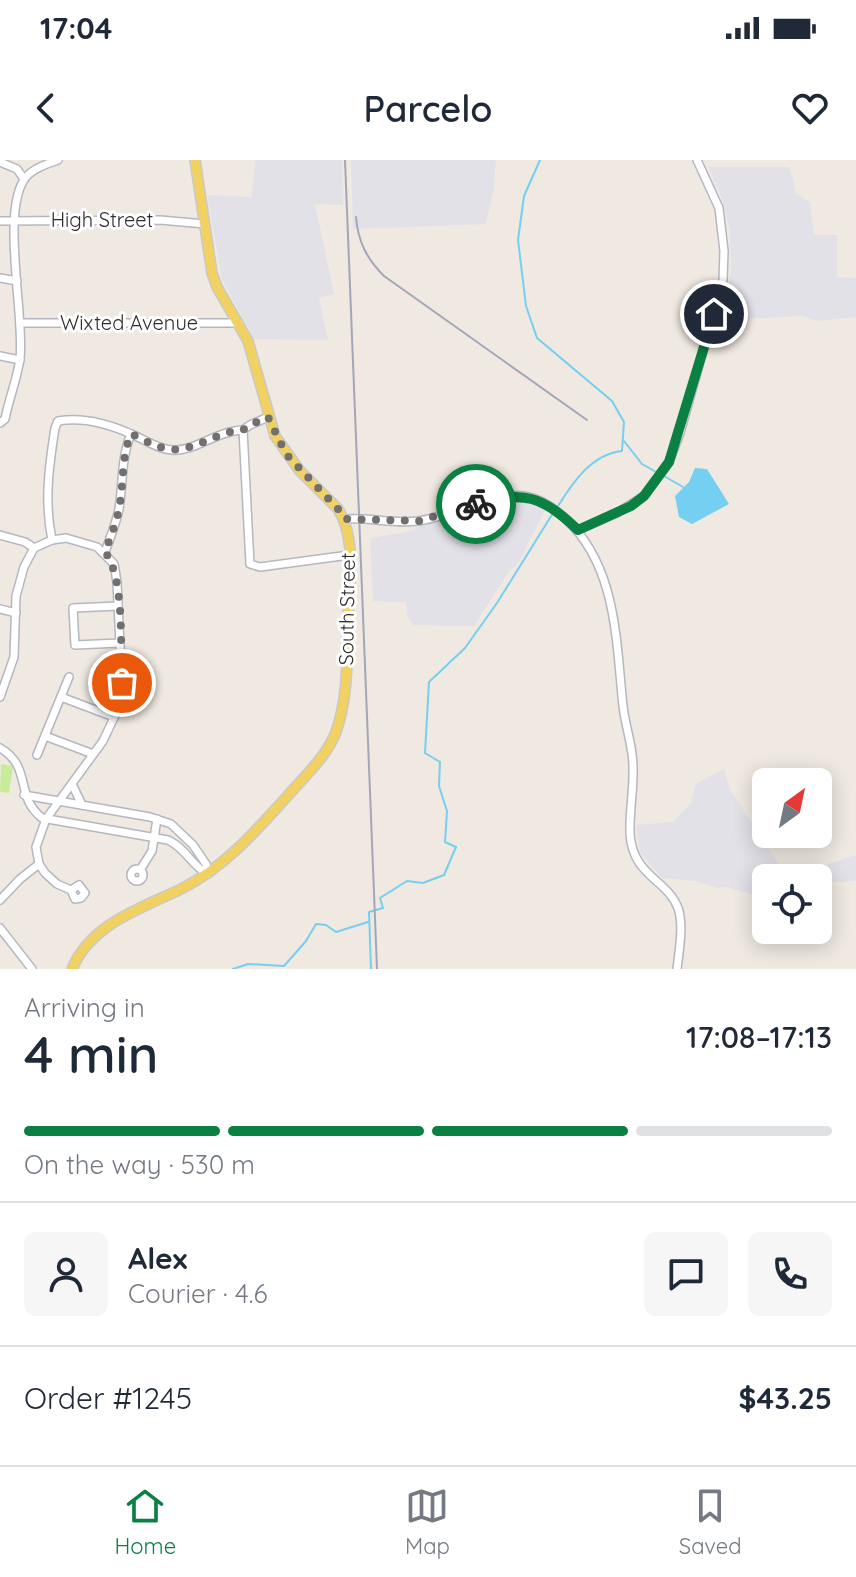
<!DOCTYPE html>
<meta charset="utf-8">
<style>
body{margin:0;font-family:Quicksand,sans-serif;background:#f6f6f7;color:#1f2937;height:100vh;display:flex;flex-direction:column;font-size:30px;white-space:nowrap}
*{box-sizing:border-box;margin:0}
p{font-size:26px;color:#747a83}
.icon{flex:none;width:44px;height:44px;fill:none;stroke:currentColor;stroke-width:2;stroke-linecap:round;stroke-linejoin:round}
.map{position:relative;height:809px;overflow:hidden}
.panel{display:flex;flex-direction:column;background:#fff;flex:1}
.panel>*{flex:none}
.needle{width:52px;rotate:33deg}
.buttons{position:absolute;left:752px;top:608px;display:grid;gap:16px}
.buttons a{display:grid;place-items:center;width:80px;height:80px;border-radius:12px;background:#fff;box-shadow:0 4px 20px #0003;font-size:40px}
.pin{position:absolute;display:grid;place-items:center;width:68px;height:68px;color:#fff;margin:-34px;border:4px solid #fff;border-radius:50%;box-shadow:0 2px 8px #0007}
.courier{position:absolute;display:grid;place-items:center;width:80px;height:80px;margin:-40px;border:6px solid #0b8043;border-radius:50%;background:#fff;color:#222;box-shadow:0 2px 10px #0007}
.head em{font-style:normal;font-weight:600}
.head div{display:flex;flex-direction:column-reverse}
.head{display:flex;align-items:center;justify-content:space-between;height:136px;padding:0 24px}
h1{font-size:52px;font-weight:600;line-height:60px}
.bar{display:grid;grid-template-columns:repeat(4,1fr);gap:12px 8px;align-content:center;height:96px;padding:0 24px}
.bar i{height:10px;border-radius:6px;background:#e0e1e3}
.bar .current{background:#0b8043}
.bar p{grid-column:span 4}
.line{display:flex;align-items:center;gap:20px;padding:0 24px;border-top:2px solid #e0e1e3}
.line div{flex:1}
.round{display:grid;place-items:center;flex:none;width:84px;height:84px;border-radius:12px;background:#f6f6f7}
.status{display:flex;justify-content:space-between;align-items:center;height:56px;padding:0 40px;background:#fff;direction:ltr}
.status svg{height:22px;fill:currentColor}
header{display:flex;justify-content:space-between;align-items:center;height:104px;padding:0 24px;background:#fff;font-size:36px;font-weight:600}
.tab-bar{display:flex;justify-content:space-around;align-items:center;height:112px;border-top:2px solid #e0e1e3;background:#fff;font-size:22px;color:#747a83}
.tab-bar a{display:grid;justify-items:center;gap:4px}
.tab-bar .current{color:#0b8043}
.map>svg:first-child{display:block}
.industrial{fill:#e3e1e8}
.pitch{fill:#c9ec9a}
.water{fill:#75cff0}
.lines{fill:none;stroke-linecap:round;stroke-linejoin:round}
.stream{stroke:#75cff0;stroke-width:2}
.minor-casing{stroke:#b4b7c1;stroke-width:10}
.major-casing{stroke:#c9c9c9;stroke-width:12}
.minor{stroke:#fff;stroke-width:7}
.major{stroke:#f2d163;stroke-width:9}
.rail{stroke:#a3a6b8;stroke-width:2}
.done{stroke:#726f6d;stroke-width:8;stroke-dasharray:0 14.4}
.route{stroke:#0b8043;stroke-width:10}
.labels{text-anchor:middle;stroke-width:6;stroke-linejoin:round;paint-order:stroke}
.street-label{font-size:20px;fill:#2e2e2e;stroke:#fff}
</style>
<div class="status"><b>17:04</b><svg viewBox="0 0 49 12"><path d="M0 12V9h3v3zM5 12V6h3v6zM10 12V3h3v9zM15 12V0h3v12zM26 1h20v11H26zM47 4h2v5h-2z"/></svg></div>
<header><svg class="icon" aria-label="back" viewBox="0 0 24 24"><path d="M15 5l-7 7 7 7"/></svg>Parcelo<svg class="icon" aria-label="heart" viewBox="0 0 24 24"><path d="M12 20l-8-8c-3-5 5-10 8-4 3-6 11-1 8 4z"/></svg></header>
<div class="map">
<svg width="856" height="809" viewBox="0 0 856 809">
<rect width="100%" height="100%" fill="#efe9e1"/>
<g class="industrial">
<path d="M255 0H342L343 45 315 44 334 134 319 138 328 180 254 179 222 120 207 35 252 37Z"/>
<path d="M351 0H496L494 28 486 64 353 69Z"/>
<path d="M708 7H790L796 34 810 42 814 75H837V117L856 118V157L816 161 803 156 722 160 731 111 730 72 723 41Z"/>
<path d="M518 337 547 347 517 405 510 410 474 466 413 465 407 455 406 442 373 441 370 378 407 372 427 363 500 338Z"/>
<path d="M724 609 729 628 779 704 780 718H766V738L725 727 717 728 695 721 662 718 640 693 636 665 673 662 691 643 696 624Z"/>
<path d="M856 695V721L818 723V718H785Z"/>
</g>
<path class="pitch" d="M1 604 13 606 9 633 0 632Z"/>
<path class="water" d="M695 308 707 309 729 344 692 364 679 357 675 336 689 322Z"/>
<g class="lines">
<g class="stream">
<path d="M540 0 524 36 518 80 526 146 537 178 612 241 624 262 622 291C592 294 573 322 558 346"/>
<path d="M624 281 642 304 656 312"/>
<path d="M664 316 683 327"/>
<path d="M233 809 248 804 284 806 306 781 316 764 326 765 336 772 368 762"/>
<path d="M371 809 369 752 383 748 380 738 407 721 423 723 444 715 456 687 445 682 447 651 439 626 440 602 425 593 429 522 465 488 497 443 553 353"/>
</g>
<g class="minor-casing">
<g id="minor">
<path d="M0 2 17 9 24 19"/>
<path d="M0 61 160 60 205 64"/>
<path d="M0 118 17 121"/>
<path d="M20 163H239"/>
<path d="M0 196 20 200"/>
<path d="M268 257 250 265 243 270 250 404 260 407 349 395"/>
<path d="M0 263 5 259C9 239 17 219 20 199 25 155 0 49 26 17 34 8 47 4 58 0"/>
<path d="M345 359C369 357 393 364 418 361 453 357 488 331 524 336 540 338 554 348 566 359 617 407 616 481 623 546 625 563 630 578 632 594 636 620 629 647 630 673 632 716 667 719 678 748 684 765 679 791 677 809"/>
<path d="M578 370 617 353 644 336 669 302 680 273 723 120 724 91 719 48 697 0"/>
<path d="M0 375 25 382 34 388"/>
<path d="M52 380C44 342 49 306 55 268L58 261C82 257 109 264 131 274 144 279 157 289 172 290 194 292 216 271 243 270"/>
<path d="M105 392C110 378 116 364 119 349 123 324 121 297 131 274"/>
<path d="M118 446 73 448 75 485 120 483"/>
<path d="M0 449 16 453"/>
<path d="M0 537 14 497 16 436 24 407 34 388 52 380 66 378 97 387 114 404 117 422 122 528 118 549 103 581 46 659 36 687 39 704 45 713 57 724 71 730 75 739 81 738 85 733 79 725 71 730"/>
<path d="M61 537 114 557"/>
<path d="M45 576 93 594"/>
<path d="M0 588C33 607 14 636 42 658L168 680C187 689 192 707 208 714"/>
<path d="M37 595 69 517"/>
<path d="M72 624 82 645"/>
<path d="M24 635 150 657 171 664 193 685 206 704 208 714"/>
<circle cx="137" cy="715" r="6"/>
<path d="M140 710 152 691 157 659"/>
<path d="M0 740 20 719 39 704"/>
<path d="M0 768 32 809"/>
</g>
</g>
<g class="major-casing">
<path id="major" d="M72 809C91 763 143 748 183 728 228 705 259 667 292 631 308 613 327 595 336 572 348 538 347 500 348 463 348 428 358 380 338 349L300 311 275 276 248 181 217 127 212 113 195 0"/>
</g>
<use href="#minor" class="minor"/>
<use href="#major" class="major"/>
<g class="rail">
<path d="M345 0 377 809"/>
<path d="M356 57C358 82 367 99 384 116L587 260"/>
</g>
</g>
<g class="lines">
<path class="done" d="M122 523C120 488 125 418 105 392 110 378 116 364 119 349 124 324 121 297 131 274 143 279 155 287 168 289 192 293 217 271 243 270L250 265 268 257 286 294 338 349 345 359 419 361 476 344"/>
<path class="route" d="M476 344C524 330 542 336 578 370L631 346 644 336 669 302 714 154"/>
</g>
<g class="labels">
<g class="street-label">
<text x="102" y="67">High Street</text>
<text x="129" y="170">Wixted Avenue</text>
<text transform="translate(347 449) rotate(-89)" y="7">South Street</text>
</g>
</g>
</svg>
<div class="buttons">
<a><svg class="needle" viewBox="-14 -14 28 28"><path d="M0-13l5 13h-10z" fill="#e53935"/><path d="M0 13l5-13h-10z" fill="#747a83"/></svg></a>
<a><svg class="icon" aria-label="locate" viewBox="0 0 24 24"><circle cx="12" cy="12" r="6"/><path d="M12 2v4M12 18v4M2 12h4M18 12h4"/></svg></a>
</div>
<div class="pin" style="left:122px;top:523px;background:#ea580c"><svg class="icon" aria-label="bag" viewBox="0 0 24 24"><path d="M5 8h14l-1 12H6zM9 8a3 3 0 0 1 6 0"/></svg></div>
<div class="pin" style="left:714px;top:154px;background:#1f2937"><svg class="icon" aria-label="home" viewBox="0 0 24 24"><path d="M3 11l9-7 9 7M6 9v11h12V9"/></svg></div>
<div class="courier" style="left:476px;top:344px"><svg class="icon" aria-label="bike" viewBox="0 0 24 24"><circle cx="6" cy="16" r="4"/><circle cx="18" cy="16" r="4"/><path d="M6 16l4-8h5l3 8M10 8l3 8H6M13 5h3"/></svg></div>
</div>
<section class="panel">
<div class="head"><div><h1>4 min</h1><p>Arriving in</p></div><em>17:08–17:13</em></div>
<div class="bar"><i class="current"></i><i class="current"></i><i class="current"></i><i></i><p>On the way · 530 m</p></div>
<div class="line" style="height:144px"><a class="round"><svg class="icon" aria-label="person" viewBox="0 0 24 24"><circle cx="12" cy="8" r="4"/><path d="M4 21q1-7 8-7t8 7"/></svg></a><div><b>Alex</b><p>Courier · 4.6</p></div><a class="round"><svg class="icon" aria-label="chat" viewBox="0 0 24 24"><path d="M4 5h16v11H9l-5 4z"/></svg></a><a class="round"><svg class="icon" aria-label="phone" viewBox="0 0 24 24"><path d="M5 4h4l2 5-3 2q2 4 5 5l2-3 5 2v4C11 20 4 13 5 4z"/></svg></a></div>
<div class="line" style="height:104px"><div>Order #1245</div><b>$43.25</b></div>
</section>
<nav class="tab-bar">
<a class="current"><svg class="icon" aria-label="home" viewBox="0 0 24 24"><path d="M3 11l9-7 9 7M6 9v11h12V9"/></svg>Home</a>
<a><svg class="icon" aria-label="map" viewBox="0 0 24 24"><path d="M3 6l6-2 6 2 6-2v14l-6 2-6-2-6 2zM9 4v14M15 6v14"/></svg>Map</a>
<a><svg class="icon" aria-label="saved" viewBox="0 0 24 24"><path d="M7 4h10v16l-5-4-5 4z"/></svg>Saved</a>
</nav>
